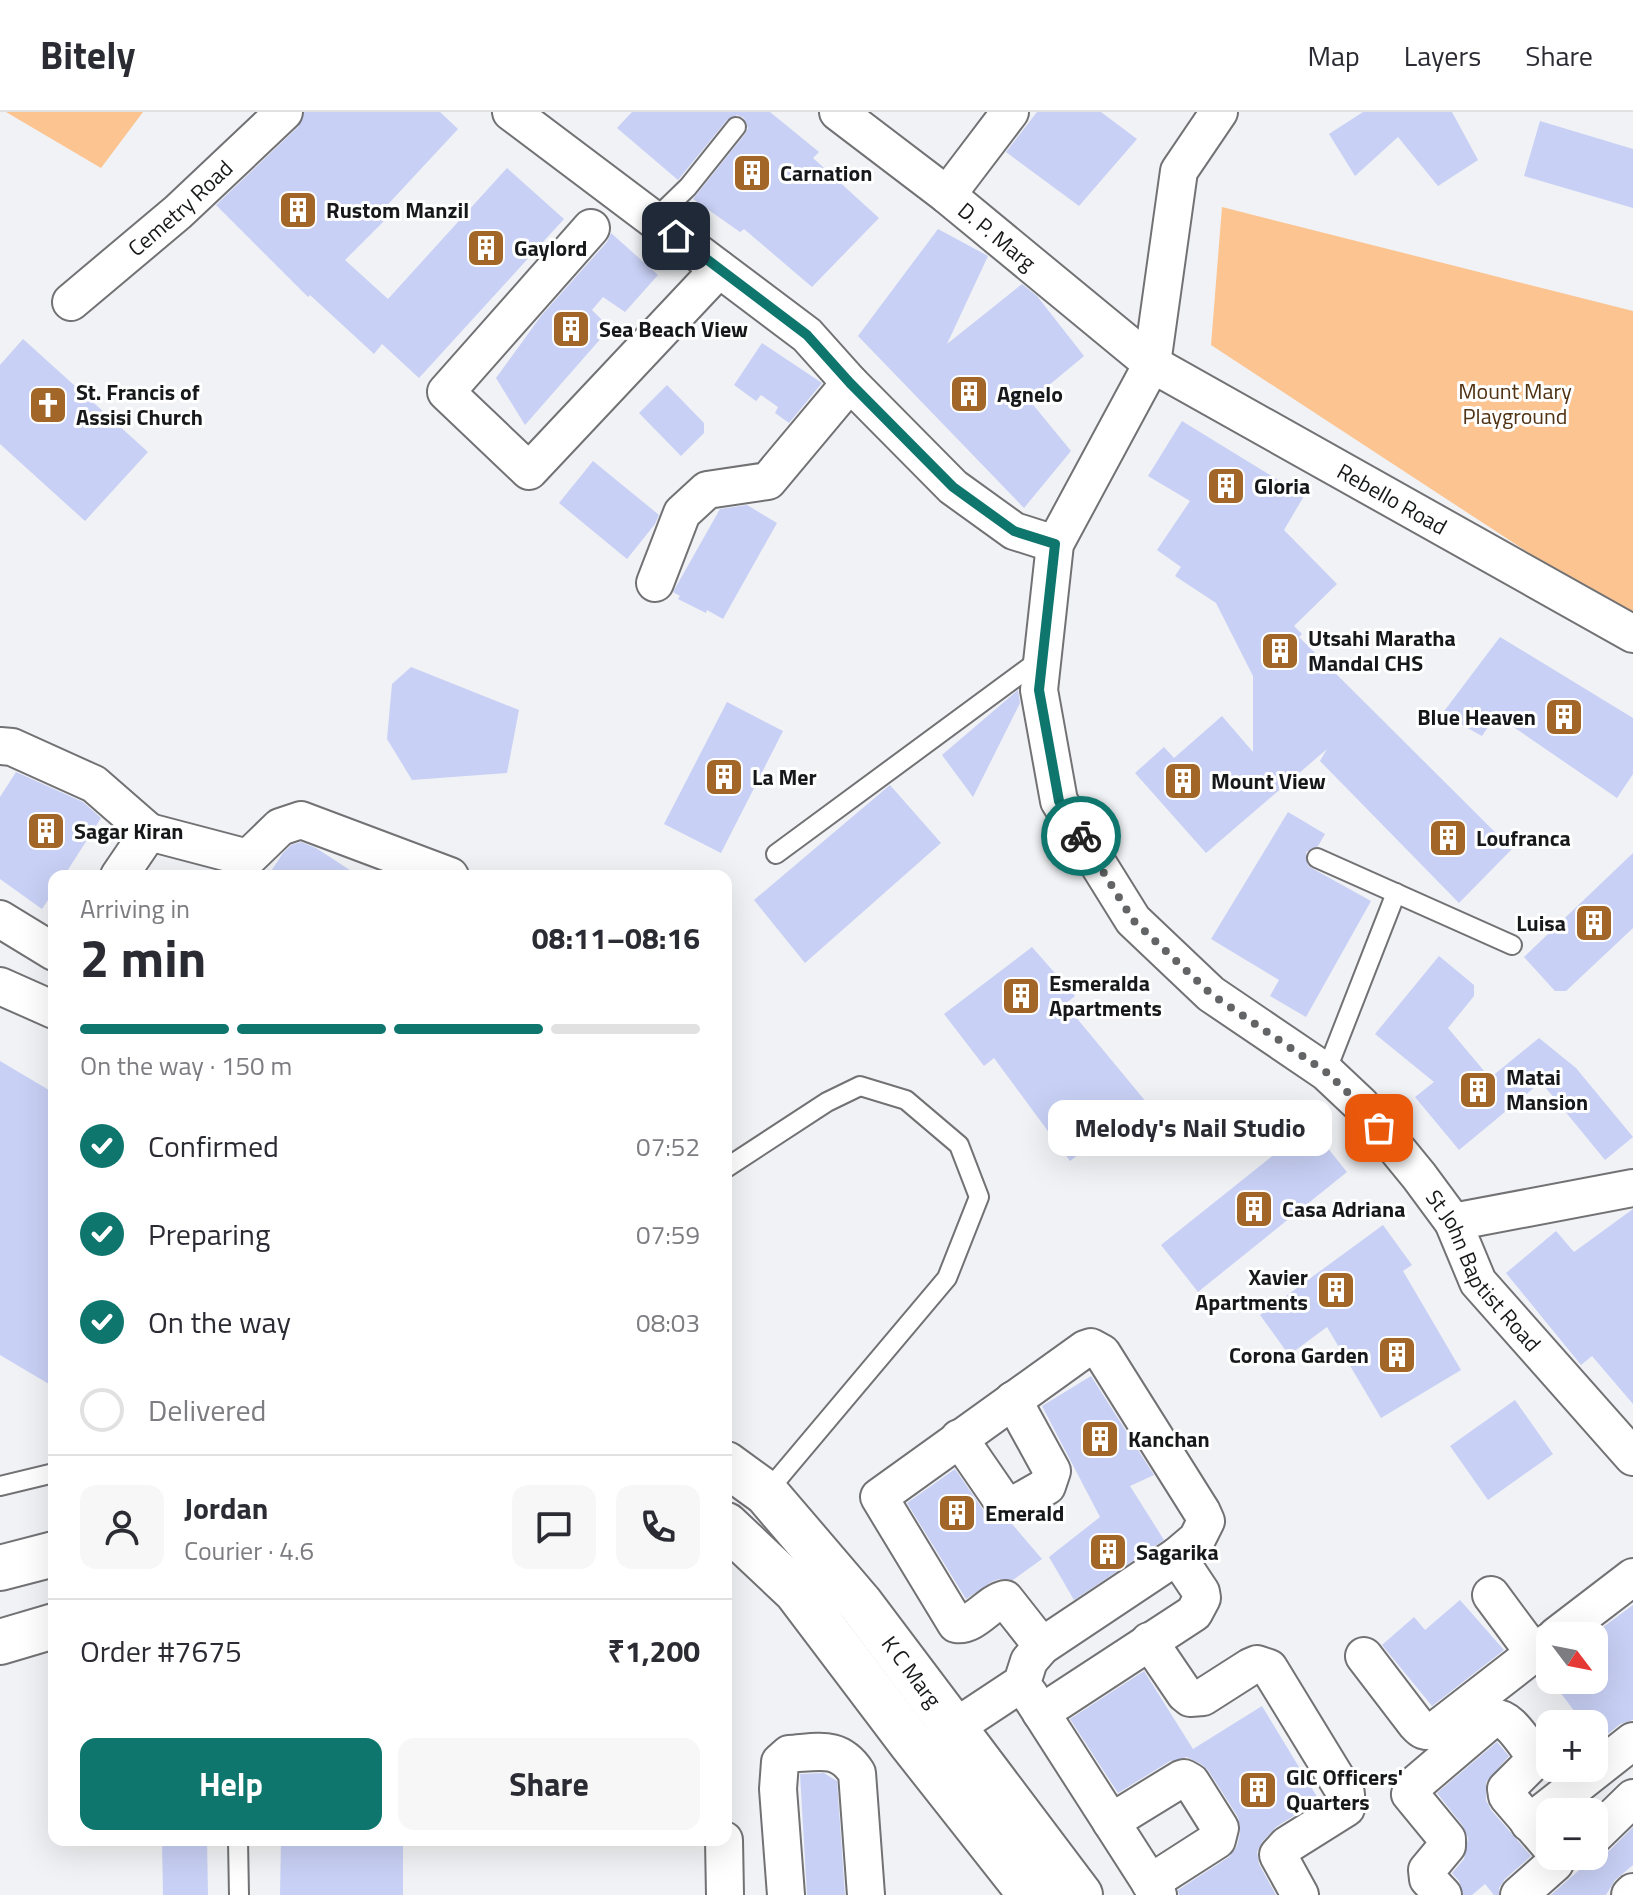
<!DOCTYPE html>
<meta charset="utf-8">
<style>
body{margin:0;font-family:"Titillium Web",sans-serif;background:#f7f7f7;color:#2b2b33;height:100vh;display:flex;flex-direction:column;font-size:30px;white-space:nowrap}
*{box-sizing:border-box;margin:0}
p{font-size:26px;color:#7c7c81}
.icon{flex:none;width:44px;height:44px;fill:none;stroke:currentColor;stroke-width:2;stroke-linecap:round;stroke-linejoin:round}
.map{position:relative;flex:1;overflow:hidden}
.side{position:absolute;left:48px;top:758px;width:684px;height:976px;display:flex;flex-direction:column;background:#fff;border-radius:16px;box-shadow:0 8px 32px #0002}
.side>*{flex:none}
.needle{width:52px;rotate:122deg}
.controls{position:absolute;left:1536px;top:1510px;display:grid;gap:16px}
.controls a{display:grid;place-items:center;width:72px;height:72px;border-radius:16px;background:#fff;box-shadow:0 8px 32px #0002;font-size:40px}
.pin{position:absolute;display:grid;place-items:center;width:68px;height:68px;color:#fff;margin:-34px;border-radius:16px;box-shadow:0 4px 12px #0006}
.courier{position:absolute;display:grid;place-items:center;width:80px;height:80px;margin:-40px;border:6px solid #0f766e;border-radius:50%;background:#fff;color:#222;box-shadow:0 2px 10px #0007}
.bubble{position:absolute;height:56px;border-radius:16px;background:#fff;box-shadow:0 8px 32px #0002;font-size:26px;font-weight:700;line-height:56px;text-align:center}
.overview em{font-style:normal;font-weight:700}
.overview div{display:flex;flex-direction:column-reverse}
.overview{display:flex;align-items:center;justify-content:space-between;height:136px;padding:0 32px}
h1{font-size:52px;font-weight:700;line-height:60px}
.bar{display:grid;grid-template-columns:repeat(4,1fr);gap:12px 8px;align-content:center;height:96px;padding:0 32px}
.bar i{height:10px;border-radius:6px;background:#e1e1e2}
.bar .selected{background:#0f766e}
.bar p{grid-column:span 4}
.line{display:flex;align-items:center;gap:20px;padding:0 32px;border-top:2px solid #e1e1e2}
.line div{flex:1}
.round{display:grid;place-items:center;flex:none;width:84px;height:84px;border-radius:16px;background:#f7f7f7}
ol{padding:0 32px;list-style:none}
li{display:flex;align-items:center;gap:24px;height:88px}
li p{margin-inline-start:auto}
li .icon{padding:8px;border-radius:50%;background:#0f766e;color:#fff;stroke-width:4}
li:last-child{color:#7c7c81}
li i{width:44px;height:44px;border:4px solid #e1e1e2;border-radius:50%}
.cta{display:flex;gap:16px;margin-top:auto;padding:16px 32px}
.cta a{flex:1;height:92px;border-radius:16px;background:#0f766e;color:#fff;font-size:32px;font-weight:700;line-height:92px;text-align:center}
.cta a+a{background:#f7f7f7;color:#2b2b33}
header{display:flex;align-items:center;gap:48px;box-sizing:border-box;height:112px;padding:0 40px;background:#fff;border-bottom:2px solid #e1e1e2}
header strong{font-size:38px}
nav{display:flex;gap:44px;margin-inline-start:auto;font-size:28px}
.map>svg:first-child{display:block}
.green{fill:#fcc491}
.building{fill:#c8d0f5}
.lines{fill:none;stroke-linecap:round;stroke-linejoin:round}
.lane-casing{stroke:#727275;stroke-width:22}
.street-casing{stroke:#727275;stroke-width:40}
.secondary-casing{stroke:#727275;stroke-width:48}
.lane{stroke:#fff;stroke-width:18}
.street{stroke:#fff;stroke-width:36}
.secondary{stroke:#fff;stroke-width:44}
.done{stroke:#636466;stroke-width:8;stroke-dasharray:0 14.4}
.route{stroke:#0f766e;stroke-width:10}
.labels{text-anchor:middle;stroke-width:6;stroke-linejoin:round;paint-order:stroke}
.poi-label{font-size:22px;font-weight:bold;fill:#171819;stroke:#fff;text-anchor:start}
.street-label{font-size:22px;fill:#171819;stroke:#fff}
.park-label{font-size:22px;fill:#513212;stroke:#fff}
</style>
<header>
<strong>Bitely</strong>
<nav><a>Map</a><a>Layers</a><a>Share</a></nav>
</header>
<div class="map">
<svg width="1633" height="1783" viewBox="0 0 1633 1783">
<rect width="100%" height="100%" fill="#f1f2f5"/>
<g class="green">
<path d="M6 0H143L101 56Z"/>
<path d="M1222 95 1633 199V509L1211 233Z"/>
</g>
<g class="building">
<path d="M304 0H440L458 17 379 102 385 108 345 148 388 187 507 56 564 107 419 266 382 232 374 242 310 183 308 185 216 93 298 15Z"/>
<path d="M632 0H770L819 40 813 46 879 106 812 175 744 117 740 120 693 87 745 22 748 16 744 6 737 3 727 8 678 68 617 16Z"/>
<path d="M1037 0H1101L1137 27 1079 94 1006 40Z"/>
<path d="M1363 0H1452L1478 48 1438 74 1398 25 1355 64 1329 22Z"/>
<path d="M1540 9 1633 37V96L1524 64Z"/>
<path d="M938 117 988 144 947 232 1022 172 1037 184 1084 244 1030 289 1071 339 1024 396 858 224Z"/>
<path d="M611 121 658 163 625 200 603 185 592 198 610 216 525 313 496 266 541 204 607 130Z"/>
<path d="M23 227 148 340 85 409 0 332V253Z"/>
<path d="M762 231 822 271 789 311 775 301 778 295 761 283 756 289 734 273Z"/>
<path d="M667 273 704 311V321L681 344 639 301Z"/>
<path d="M1182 309 1304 384 1284 418 1337 472 1294 514 1302 522 1299 525 1512 737 1459 791 1320 649 1327 637 1206 741 1135 661 1164 635 1174 646 1222 604 1253 640V564L1216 491 1175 464 1181 455 1157 438 1190 389 1148 364Z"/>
<path d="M593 349 659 403 655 412 627 447 559 391Z"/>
<path d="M747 393 777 411 723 507 707 498 706 501 678 487 680 484 673 480 720 397Z"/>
<path d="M1500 525 1633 606V662L1617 686 1496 603 1482 624 1442 602Z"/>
<path d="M411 555 519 598 507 661 412 668 387 627 392 572Z"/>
<path d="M1018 578 1020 591 973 685 942 643Z"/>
<path d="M727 590 783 619 721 741 664 712Z"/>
<path d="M16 660 83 690 101 706 64 764H54V779L42 797 0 767V685Z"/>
<path d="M890 673 941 731 805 851 754 788Z"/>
<path d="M1288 700 1325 722 1318 734 1306 740 1308 754 1371 789 1306 905 1270 884 1279 868 1211 827Z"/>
<path d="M301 730 316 736 359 764H268L283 741 291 733Z"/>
<path d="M1633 741V816L1566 879H1555L1524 845Z"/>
<path d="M1032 835 1075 884 1065 892 1147 991 1070 1049 994 946 984 954 944 902Z"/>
<path d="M1439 844 1474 873V884L1448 916 1490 966 1539 926 1576 956 1633 1025 1605 1048 1541 970 1459 1038 1415 985 1434 970 1375 922Z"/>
<path d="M0 949 54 981V1275L0 1243Z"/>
<path d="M1310 1014 1347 1060 1198 1180 1161 1133Z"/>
<path d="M1633 1097V1292L1592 1244 1581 1253 1506 1161 1556 1119 1574 1140Z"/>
<path d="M1383 1113 1412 1153 1403 1159 1461 1258 1381 1306 1327 1215 1289 1243 1260 1203Z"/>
<path d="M1091 1264 1154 1363 1130 1374 1164 1428 1074 1488 1049 1445 1100 1405 1042 1294Z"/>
<path d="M1515 1288 1553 1342 1488 1388 1450 1334Z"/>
<path d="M955 1357 986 1402 993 1408 1012 1412 1042 1447 1013 1468 999 1467 991 1470 966 1487 907 1391Z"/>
<path d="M1460 1488 1504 1538 1432 1594 1382 1533 1414 1505 1425 1518Z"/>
<path d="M1633 1493V1608L1620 1612 1594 1633V1612H1584L1551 1568H1594V1524H1591Z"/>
<path d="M1144 1559 1193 1637 1262 1594 1319 1688 1276 1715 1262 1730 1257 1740 1259 1752 1276 1783H1179L1178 1778 1229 1745 1237 1734 1240 1721 1238 1705 1208 1658 1201 1652 1187 1645 1170 1649 1118 1681 1070 1607Z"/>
<path d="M1497 1630 1509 1644 1486 1670V1688L1491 1698 1531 1744 1505 1767 1499 1776V1783H1494L1485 1772 1472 1783H1463L1459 1769 1452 1761 1464 1747 1468 1726 1463 1714 1437 1681Z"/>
<path d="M824 1661 837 1669 845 1783H807L800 1662Z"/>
<path d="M1633 1715V1753L1615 1768 1606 1783H1551L1595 1744 1609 1739Z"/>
<path d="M162 1728H207L208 1783H163Z"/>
<path d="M281 1728H403V1783H280Z"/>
</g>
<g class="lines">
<g class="lane-casing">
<g id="lane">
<path d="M655 107 688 75 736 15"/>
<path d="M776 742 1042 546"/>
<path d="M1317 746 1512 833"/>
<path d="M1326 960 1396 781"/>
<path d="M726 1056 827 990 860 974 906 988 959 1033 979 1085 947 1166 766 1381"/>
<path d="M0 1374 54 1361"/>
<path d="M238 1728 239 1783"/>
</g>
</g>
<g class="street-casing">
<g id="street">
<path d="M511 0 807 223 850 271 953 375 1014 419 1055 432"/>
<path id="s1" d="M838 0 947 83 1152 252 1633 522"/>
<path id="s2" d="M1219 0 1179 59 1152 252 1055 432 1039 578 1059 689 1133 808 1211 882 1326 960 1360 992 1419 1064 1453 1110 1478 1170 1633 1345"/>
<path d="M947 83 1010 0"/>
<path d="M591 116 446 280 529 359 719 157"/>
<path id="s3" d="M71 190 178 100 284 0"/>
<path d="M655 471 682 401 707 378 768 369 850 271"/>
<path d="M0 634 12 635 94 672 149 720"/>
<path d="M119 764 149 720 248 746 280 715 301 708 450 764"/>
<path d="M0 807 54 840"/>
<path d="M0 874 54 898"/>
<path d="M1453 1110 1633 1076"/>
<path d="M959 1326 1003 1390 1017 1391 1047 1374 1052 1359 1013 1288"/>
<path d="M1491 1483 1534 1541"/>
<path d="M1556 1524 1633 1465"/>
<path d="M1149 1529 1185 1582 1190 1586 1203 1585 1250 1555 1257 1552 1269 1556 1346 1682V1696L1287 1733 1278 1743 1300 1783"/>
<path d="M1042 1534 1005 1487C988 1491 974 1515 956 1512L879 1385 1085 1237 1091 1235 1102 1241 1202 1400 1206 1409 1197 1427 1177 1444"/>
<path d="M1364 1544 1416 1612C1422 1619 1425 1620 1434 1619L1550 1529"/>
<path d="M1029 1582 1158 1783"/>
<path d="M954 1616 1022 1571 1029 1549 1042 1534 1177 1444 1201 1480 1202 1486 1194 1501 1041 1601"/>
<path d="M1111 1710 1181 1667 1184 1666 1191 1670 1220 1716 1217 1728 1150 1771"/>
<path d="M1529 1711 1633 1629"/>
<path d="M1594 1724 1633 1686"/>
<path d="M724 1728 725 1783"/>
<path d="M786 1783 778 1677 780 1650 789 1642C819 1640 839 1633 857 1661L866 1783"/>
<path d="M1443 1783 1428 1767 1427 1758 1447 1734V1727L1410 1682 1412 1675 1493 1606C1509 1604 1522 1628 1532 1640L1530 1653 1506 1677 1507 1684 1550 1734"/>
<path d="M1519 1783 1555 1751 1556 1744"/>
<path d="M1630 1783 1633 1780"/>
</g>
</g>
<g class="secondary-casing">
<g id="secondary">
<path id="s4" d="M726 1352 766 1381 860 1491 1080 1783"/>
<path d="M726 1413 796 1479 911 1631 1031 1783"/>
<path d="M0 1456 54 1442"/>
<path d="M0 1530 54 1514"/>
</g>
</g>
<use href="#lane" class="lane"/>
<use href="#street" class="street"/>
<use href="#secondary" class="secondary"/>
</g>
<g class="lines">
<path class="done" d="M1081 724 1133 808 1211 882 1326 960 1360 992 1379 1016"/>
<path class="route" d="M676 124 807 223 850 271 953 375 1014 419 1055 432 1039 578 1059 689 1081 724"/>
</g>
<defs>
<g id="building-square" transform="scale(2)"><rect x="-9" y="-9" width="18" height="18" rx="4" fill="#a16628" stroke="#fff"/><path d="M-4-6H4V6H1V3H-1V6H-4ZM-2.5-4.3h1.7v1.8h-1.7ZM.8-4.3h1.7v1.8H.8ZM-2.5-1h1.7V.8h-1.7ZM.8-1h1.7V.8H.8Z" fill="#fff"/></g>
<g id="church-square" transform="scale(2)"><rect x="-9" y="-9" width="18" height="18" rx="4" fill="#a16628" stroke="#fff"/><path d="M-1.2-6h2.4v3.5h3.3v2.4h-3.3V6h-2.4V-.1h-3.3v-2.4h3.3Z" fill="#fff"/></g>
</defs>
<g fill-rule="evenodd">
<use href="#building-square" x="752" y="61"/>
<use href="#building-square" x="298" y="98"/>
<use href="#building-square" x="486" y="136"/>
<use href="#building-square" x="571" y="217"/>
<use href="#building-square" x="969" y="282"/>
<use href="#church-square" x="48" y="293"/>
<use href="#building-square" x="1226" y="374"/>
<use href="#building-square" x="1280" y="539"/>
<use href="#building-square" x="1564" y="605"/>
<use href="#building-square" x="724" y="665"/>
<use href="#building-square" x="1183" y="669"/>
<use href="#building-square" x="46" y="719"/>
<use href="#building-square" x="1448" y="726"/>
<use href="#building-square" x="1594" y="811"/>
<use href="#building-square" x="1021" y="884"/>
<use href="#building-square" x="1478" y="978"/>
<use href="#building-square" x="1254" y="1097"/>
<use href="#building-square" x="1336" y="1178"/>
<use href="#building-square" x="1397" y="1243"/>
<use href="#building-square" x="1100" y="1327"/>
<use href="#building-square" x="957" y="1401"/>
<use href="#building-square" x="1108" y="1440"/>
<use href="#building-square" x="1258" y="1678"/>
</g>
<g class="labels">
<g class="poi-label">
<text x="780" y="69">Carnation</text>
<text x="326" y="106">Rustom Manzil</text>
<text x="514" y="144">Gaylord</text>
<text x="599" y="225">Sea Beach View</text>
<text x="76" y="288">St. Francis of<tspan x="76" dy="25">Assisi Church</tspan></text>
<text x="997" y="290">Agnelo</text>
<text x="1254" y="382">Gloria</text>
<text x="1308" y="534">Utsahi Maratha<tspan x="1308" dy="25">Mandal CHS</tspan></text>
<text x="1536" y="613" text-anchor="end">Blue Heaven</text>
<text x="752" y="673">La Mer</text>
<text x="1211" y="677">Mount View</text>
<text x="74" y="727">Sagar Kiran</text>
<text x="1476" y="734">Loufranca</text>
<text x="1566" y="819" text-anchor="end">Luisa</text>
<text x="1049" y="879">Esmeralda<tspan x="1049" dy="25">Apartments</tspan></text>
<text x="1506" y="973">Matai<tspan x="1506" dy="25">Mansion</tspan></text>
<text x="1282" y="1105">Casa Adriana</text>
<text x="1308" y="1173" text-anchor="end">Xavier<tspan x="1308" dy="25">Apartments</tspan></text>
<text x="1369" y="1251" text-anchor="end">Corona Garden</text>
<text x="1128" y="1335">Kanchan</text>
<text x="985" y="1409">Emerald</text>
<text x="1136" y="1448">Sagarika</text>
<text x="1286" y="1673">GIC Officers'<tspan x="1286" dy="25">Quarters</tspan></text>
</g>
<g class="street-label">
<text dy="8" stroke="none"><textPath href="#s3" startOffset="144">Cemetry Road</textPath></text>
<text dy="8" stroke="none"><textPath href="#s1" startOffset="202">D. P. Marg</textPath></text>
<text dy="8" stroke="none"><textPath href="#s1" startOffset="678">Rebello Road</textPath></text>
<text dy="8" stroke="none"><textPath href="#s2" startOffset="1372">St John Baptist Road</textPath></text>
<text dy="8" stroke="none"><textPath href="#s4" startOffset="280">K C Marg</textPath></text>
</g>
<g class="park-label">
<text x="1515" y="287">Mount Mary<tspan x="1515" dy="25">Playground</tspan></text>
</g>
</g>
</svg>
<div class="controls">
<a><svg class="needle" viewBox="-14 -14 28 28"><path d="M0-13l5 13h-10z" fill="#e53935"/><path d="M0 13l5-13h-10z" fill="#7c7c81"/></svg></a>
<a>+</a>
<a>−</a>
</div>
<div class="pin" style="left:1379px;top:1016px;background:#ea580c"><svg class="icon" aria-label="bag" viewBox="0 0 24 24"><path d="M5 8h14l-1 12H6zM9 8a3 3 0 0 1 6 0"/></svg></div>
<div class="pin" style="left:676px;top:124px;background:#1f2937"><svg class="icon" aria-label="home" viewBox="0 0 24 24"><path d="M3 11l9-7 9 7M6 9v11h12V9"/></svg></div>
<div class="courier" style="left:1081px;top:724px"><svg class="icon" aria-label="bike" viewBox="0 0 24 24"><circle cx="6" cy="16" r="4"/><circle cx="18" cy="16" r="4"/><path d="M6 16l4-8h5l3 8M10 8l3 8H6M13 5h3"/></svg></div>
<div class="bubble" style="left:1048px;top:988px;width:284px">Melody's Nail Studio</div>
<section class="side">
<div class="overview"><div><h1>2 min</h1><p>Arriving in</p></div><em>08:11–08:16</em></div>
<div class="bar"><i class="selected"></i><i class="selected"></i><i class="selected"></i><i></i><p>On the way · 150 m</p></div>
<ol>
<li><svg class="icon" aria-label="check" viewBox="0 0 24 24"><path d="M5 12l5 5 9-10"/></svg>Confirmed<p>07:52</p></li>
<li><svg class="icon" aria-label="check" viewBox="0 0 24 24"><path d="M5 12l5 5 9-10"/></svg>Preparing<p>07:59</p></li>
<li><svg class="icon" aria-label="check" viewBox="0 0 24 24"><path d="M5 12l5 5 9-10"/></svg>On the way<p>08:03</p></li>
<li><i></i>Delivered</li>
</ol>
<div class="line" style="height:144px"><a class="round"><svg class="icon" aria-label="person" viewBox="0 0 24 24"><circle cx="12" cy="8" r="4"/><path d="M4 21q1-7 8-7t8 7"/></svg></a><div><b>Jordan</b><p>Courier · 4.6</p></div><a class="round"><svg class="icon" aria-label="chat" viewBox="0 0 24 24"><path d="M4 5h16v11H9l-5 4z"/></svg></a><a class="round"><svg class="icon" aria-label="phone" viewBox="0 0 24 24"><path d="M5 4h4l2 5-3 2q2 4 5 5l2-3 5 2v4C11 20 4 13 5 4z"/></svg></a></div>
<div class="line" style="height:104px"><div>Order #7675</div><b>₹1,200</b></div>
<div class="cta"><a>Help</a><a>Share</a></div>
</section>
</div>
